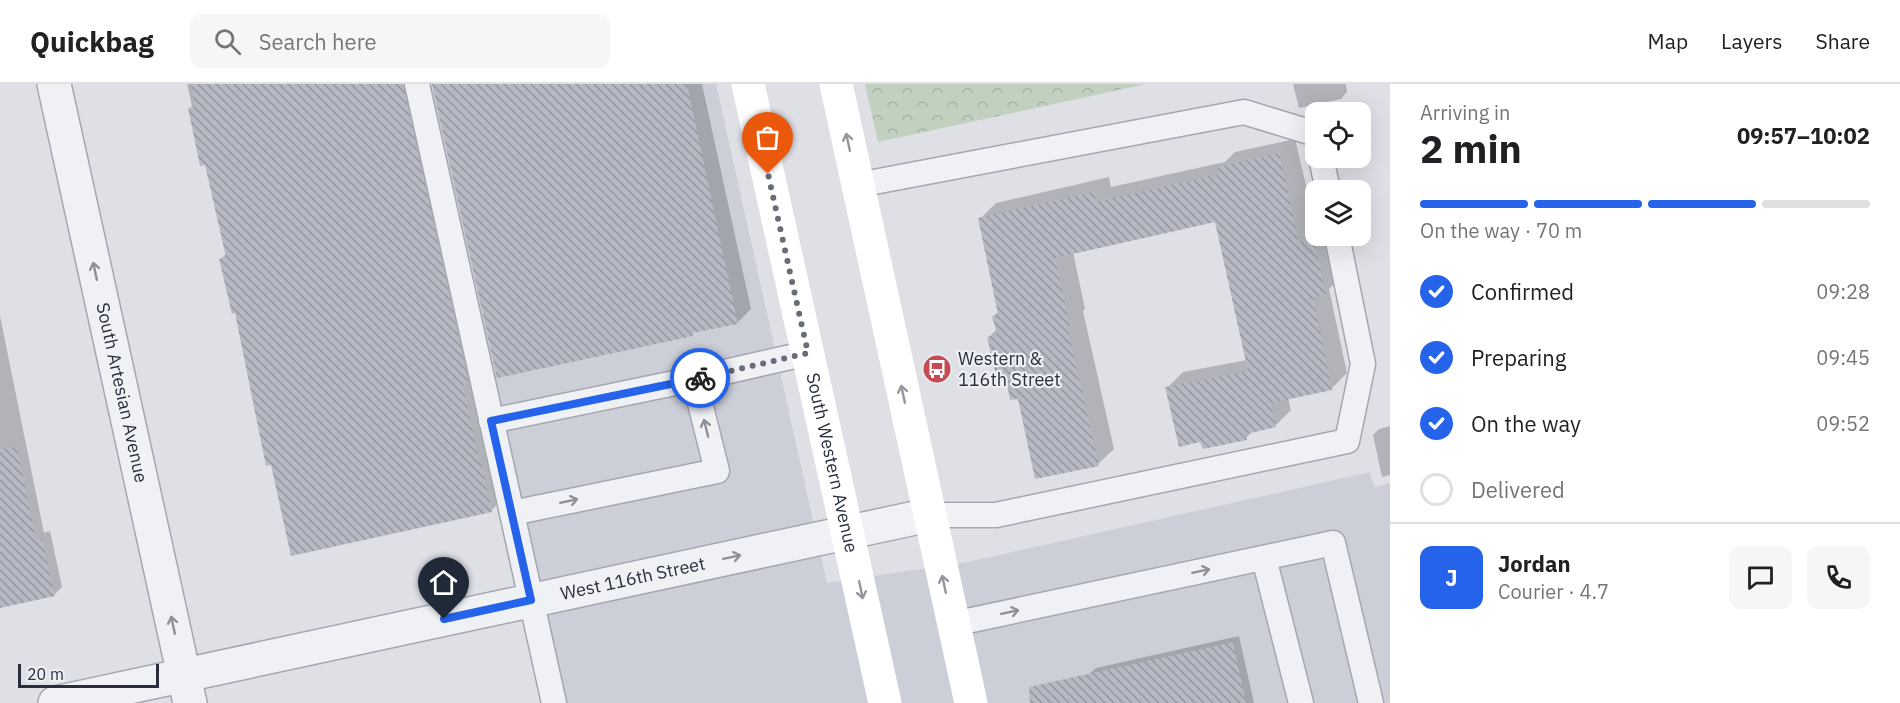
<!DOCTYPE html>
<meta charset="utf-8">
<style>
body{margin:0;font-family:"IBM Plex Sans",sans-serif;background:#f6f6f6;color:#202124;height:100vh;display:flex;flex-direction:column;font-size:22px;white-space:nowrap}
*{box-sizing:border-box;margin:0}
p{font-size:20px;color:#757577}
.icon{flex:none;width:33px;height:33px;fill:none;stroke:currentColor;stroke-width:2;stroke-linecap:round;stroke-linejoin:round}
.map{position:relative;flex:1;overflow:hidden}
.sheet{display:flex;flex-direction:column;background:#fff;width:510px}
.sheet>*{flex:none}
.controls{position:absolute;left:1305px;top:18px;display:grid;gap:12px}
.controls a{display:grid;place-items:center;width:66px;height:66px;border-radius:12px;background:#fff;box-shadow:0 6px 24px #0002;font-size:30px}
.scale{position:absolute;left:18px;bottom:15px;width:141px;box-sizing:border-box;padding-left:6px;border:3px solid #282e3c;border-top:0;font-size:16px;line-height:21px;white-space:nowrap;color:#282e3c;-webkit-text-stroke:4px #edeff4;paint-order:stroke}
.pin{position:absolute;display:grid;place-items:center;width:51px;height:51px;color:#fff;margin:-62px -26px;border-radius:50% 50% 50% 0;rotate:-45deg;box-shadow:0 0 6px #0007}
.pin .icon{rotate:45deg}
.courier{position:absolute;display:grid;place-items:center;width:60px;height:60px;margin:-30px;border:4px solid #2563eb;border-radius:50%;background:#fff;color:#222;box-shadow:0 2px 8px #0007}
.summary em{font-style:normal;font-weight:700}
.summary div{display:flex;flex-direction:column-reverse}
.summary{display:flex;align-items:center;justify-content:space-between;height:102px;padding:0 30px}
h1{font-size:39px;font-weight:700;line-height:45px}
.bar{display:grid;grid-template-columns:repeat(4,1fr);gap:9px 6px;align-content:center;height:72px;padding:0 30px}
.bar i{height:8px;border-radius:4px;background:#e0e0e0}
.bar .selected{background:#2563eb}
.bar p{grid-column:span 4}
.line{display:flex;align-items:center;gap:15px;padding:0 30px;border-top:2px solid #e0e0e0}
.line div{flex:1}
.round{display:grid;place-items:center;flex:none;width:63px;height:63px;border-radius:12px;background:#f6f6f6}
ol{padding:0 30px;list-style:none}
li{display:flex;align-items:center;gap:18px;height:66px}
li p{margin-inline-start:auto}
li .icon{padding:6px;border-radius:50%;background:#2563eb;color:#fff;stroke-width:4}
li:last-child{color:#757577}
li i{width:33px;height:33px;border:3px solid #e0e0e0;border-radius:50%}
header{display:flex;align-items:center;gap:36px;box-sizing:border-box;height:84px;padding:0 30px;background:#fff;border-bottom:2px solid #e0e0e0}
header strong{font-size:28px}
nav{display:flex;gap:33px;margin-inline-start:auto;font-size:21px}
.search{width:420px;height:54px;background:#f6f6f6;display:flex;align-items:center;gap:15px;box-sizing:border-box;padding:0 21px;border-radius:12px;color:#757577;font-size:22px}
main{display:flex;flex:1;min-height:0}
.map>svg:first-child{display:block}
.built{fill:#cccfd8}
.forest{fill:url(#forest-crowns)}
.shadow{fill:#0003}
.building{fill:url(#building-back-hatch)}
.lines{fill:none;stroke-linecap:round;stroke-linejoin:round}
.service-casing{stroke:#a4a7b0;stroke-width:27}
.minor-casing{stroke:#a4a7b0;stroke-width:36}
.service{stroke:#f0f1f5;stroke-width:24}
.minor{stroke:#f0f1f5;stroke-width:33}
.secondary{stroke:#fff;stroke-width:33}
.oneway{stroke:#94969e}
.oneway2{stroke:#8c9098}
.done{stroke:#686c78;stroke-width:6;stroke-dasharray:0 10.8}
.route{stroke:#2563eb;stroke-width:8}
.labels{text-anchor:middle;stroke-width:4.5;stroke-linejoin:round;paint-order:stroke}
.poi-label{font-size:18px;fill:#282e3c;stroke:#edeff4;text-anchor:start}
.street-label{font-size:18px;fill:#282e3c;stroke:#edeff4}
</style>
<header>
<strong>Quickbag</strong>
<div class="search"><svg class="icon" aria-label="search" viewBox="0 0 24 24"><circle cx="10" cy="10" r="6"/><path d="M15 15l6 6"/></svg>Search here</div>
<nav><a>Map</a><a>Layers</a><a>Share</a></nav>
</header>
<main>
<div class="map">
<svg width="1390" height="619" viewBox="0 0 1390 619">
<defs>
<pattern id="forest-crowns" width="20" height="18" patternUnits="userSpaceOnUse" patternTransform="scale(1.5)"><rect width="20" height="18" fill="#c2d0c0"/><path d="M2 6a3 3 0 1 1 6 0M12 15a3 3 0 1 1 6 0" fill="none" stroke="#a7b3a6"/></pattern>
<pattern id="building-back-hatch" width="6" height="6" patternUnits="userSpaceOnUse" patternTransform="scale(1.5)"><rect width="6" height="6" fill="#b6b9c3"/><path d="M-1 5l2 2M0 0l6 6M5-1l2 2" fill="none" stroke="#9497a0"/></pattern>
</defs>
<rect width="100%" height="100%" fill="#dee0e6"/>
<path class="built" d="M427 0H716L827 499 968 478 1370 388 1374 403 1390 399V619H562Z"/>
<path class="forest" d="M865 0H1146L878 58Z"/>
<g class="shadow">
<path d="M187 0H418L504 413 491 427 236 228 221 175 227 169 206 79 189 25 192 22Z"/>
<path d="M433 0H702L751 225 738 238 695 247 692 250Z"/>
<path d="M1293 0H1346L1347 8 1341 15 1299 24Z"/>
<path d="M1295 55 1316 143V152H1332L1341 193 1329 205 1347 289 1332 304 1288 314 1291 326 1275 342 1254 346 1246 354 1167 304 1183 288 1247 276 1217 137 1073 168 1085 225 1083 227 1114 365 1098 380 1019 313 988 254 997 245 994 232 999 227 980 135 996 119 1109 93 1111 103 1225 78 1235 68Z"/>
<path d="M0 232 44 449 50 447 62 503 54 511 0 523Z"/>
<path d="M1390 342V391L1382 393 1373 351 1379 345Z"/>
<path d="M1239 552 1254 619H1095L1089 590 1096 584Z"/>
</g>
<g class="building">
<path d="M191 0H403L469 300 463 301 479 378H481L492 428 291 472 271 381 266 382 235 229 232 230 219 175 226 173 205 81 200 82 188 24 195 23Z"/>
<path d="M432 0H687L738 240 692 249 693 252 497 294Z"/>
<path d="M1279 69 1299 158 1314 155 1326 210 1313 213 1332 306 1271 319 1276 343 1246 350 1247 356 1203 365 1200 358 1179 363 1165 303 1248 287 1215 138 1055 174 1070 242H1067L1099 382 1035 395 1018 315 1010 316 1006 293 997 295 987 253 997 250 992 232 998 230 978 134 1094 108 1096 118 1219 90 1218 83Z"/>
<path d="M17 363 36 456 42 454 55 512 0 524V365Z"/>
<path d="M1233 558 1246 619H1030L1029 603Z"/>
</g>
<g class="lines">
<g class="service-casing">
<g id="service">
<path d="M417 0 554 619"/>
<path d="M1321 74 1328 106"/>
<path d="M858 101 1244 28 1316 50"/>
<path d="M694 295 808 269"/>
<path d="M491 337 694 295 717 387 512 429"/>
<path d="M929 431H996L1347 357 1363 280 1337 152"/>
<path d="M1264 474 1301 619"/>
<path d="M953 540 1333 459 1371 619"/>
</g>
</g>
<g class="minor-casing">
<g id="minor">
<path id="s1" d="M54 0 190 619"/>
<path id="s2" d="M55 619 929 431"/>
</g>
</g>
<use href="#service" class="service"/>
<use href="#minor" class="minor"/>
<g class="secondary">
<path id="s3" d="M748 0 885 619"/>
<path d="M836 0 971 619"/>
</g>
</g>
<defs><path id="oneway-shaft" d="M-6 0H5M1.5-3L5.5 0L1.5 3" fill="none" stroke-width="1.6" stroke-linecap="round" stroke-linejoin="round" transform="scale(1.5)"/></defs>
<g class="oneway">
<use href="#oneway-shaft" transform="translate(848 58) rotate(-102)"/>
<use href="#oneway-shaft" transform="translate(903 310) rotate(-102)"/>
<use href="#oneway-shaft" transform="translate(944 500) rotate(-102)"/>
<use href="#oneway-shaft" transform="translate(861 506) rotate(78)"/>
</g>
<g class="oneway2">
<use href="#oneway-shaft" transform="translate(95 187) rotate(-102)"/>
<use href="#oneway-shaft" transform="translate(706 344) rotate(-104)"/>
<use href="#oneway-shaft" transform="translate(569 417) rotate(-12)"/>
<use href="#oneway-shaft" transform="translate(732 473) rotate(-12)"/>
<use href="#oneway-shaft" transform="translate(1201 487) rotate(-12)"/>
<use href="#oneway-shaft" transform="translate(1010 528) rotate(-12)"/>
<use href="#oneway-shaft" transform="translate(173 541) rotate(-102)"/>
</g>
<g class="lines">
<path class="done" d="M700 294 808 269 768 90"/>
<path class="route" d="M444 535 531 516 491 337 700 294"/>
</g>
<defs>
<g id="bus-disc" transform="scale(1.5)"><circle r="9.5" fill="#c34b51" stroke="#edeff4"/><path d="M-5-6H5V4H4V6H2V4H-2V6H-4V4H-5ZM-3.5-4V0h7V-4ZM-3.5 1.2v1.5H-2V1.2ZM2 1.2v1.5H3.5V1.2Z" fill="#fff"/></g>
</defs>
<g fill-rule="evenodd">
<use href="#bus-disc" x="937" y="285"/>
</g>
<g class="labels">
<g class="poi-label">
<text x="958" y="281">Western &amp;<tspan x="958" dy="21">116th Street</tspan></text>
</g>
<g class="street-label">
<text dy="6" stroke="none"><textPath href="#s1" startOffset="316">South Artesian Avenue</textPath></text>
<text dy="6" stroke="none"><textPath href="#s3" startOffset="388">South Western Avenue</textPath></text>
<text dy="6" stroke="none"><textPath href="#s2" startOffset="591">West 116th Street</textPath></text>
</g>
</g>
</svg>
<div class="controls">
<a><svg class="icon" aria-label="locate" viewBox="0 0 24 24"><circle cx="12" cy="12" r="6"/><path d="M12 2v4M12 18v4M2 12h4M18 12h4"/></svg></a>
<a><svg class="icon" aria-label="layers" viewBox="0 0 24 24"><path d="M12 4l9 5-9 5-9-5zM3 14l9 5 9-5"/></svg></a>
</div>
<div class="scale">20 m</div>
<div class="pin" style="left:768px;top:90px;background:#ea580c"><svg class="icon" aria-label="bag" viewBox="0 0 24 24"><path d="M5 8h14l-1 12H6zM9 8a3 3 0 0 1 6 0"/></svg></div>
<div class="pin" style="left:444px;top:535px;background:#1f2937"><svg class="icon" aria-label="home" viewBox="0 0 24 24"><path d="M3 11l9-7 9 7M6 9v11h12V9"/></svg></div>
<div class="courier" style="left:700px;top:294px"><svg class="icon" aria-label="bike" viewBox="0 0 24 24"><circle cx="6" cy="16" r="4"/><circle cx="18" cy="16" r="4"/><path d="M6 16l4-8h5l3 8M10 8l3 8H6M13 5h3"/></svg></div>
</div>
<section class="sheet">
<div class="summary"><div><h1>2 min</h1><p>Arriving in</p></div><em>09:57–10:02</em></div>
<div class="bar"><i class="selected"></i><i class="selected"></i><i class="selected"></i><i></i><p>On the way · 70 m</p></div>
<ol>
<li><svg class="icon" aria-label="check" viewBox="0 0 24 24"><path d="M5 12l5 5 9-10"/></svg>Confirmed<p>09:28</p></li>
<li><svg class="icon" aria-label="check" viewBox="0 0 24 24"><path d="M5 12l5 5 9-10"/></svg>Preparing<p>09:45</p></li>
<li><svg class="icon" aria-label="check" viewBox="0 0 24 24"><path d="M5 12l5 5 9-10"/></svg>On the way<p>09:52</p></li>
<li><i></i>Delivered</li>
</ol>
<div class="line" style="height:108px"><b class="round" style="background:#2563eb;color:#fff">J</b><div><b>Jordan</b><p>Courier · 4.7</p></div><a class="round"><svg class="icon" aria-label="chat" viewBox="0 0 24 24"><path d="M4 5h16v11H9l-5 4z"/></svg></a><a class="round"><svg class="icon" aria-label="phone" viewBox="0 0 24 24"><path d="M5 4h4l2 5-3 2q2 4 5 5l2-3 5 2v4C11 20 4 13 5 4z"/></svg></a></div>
</section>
</main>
